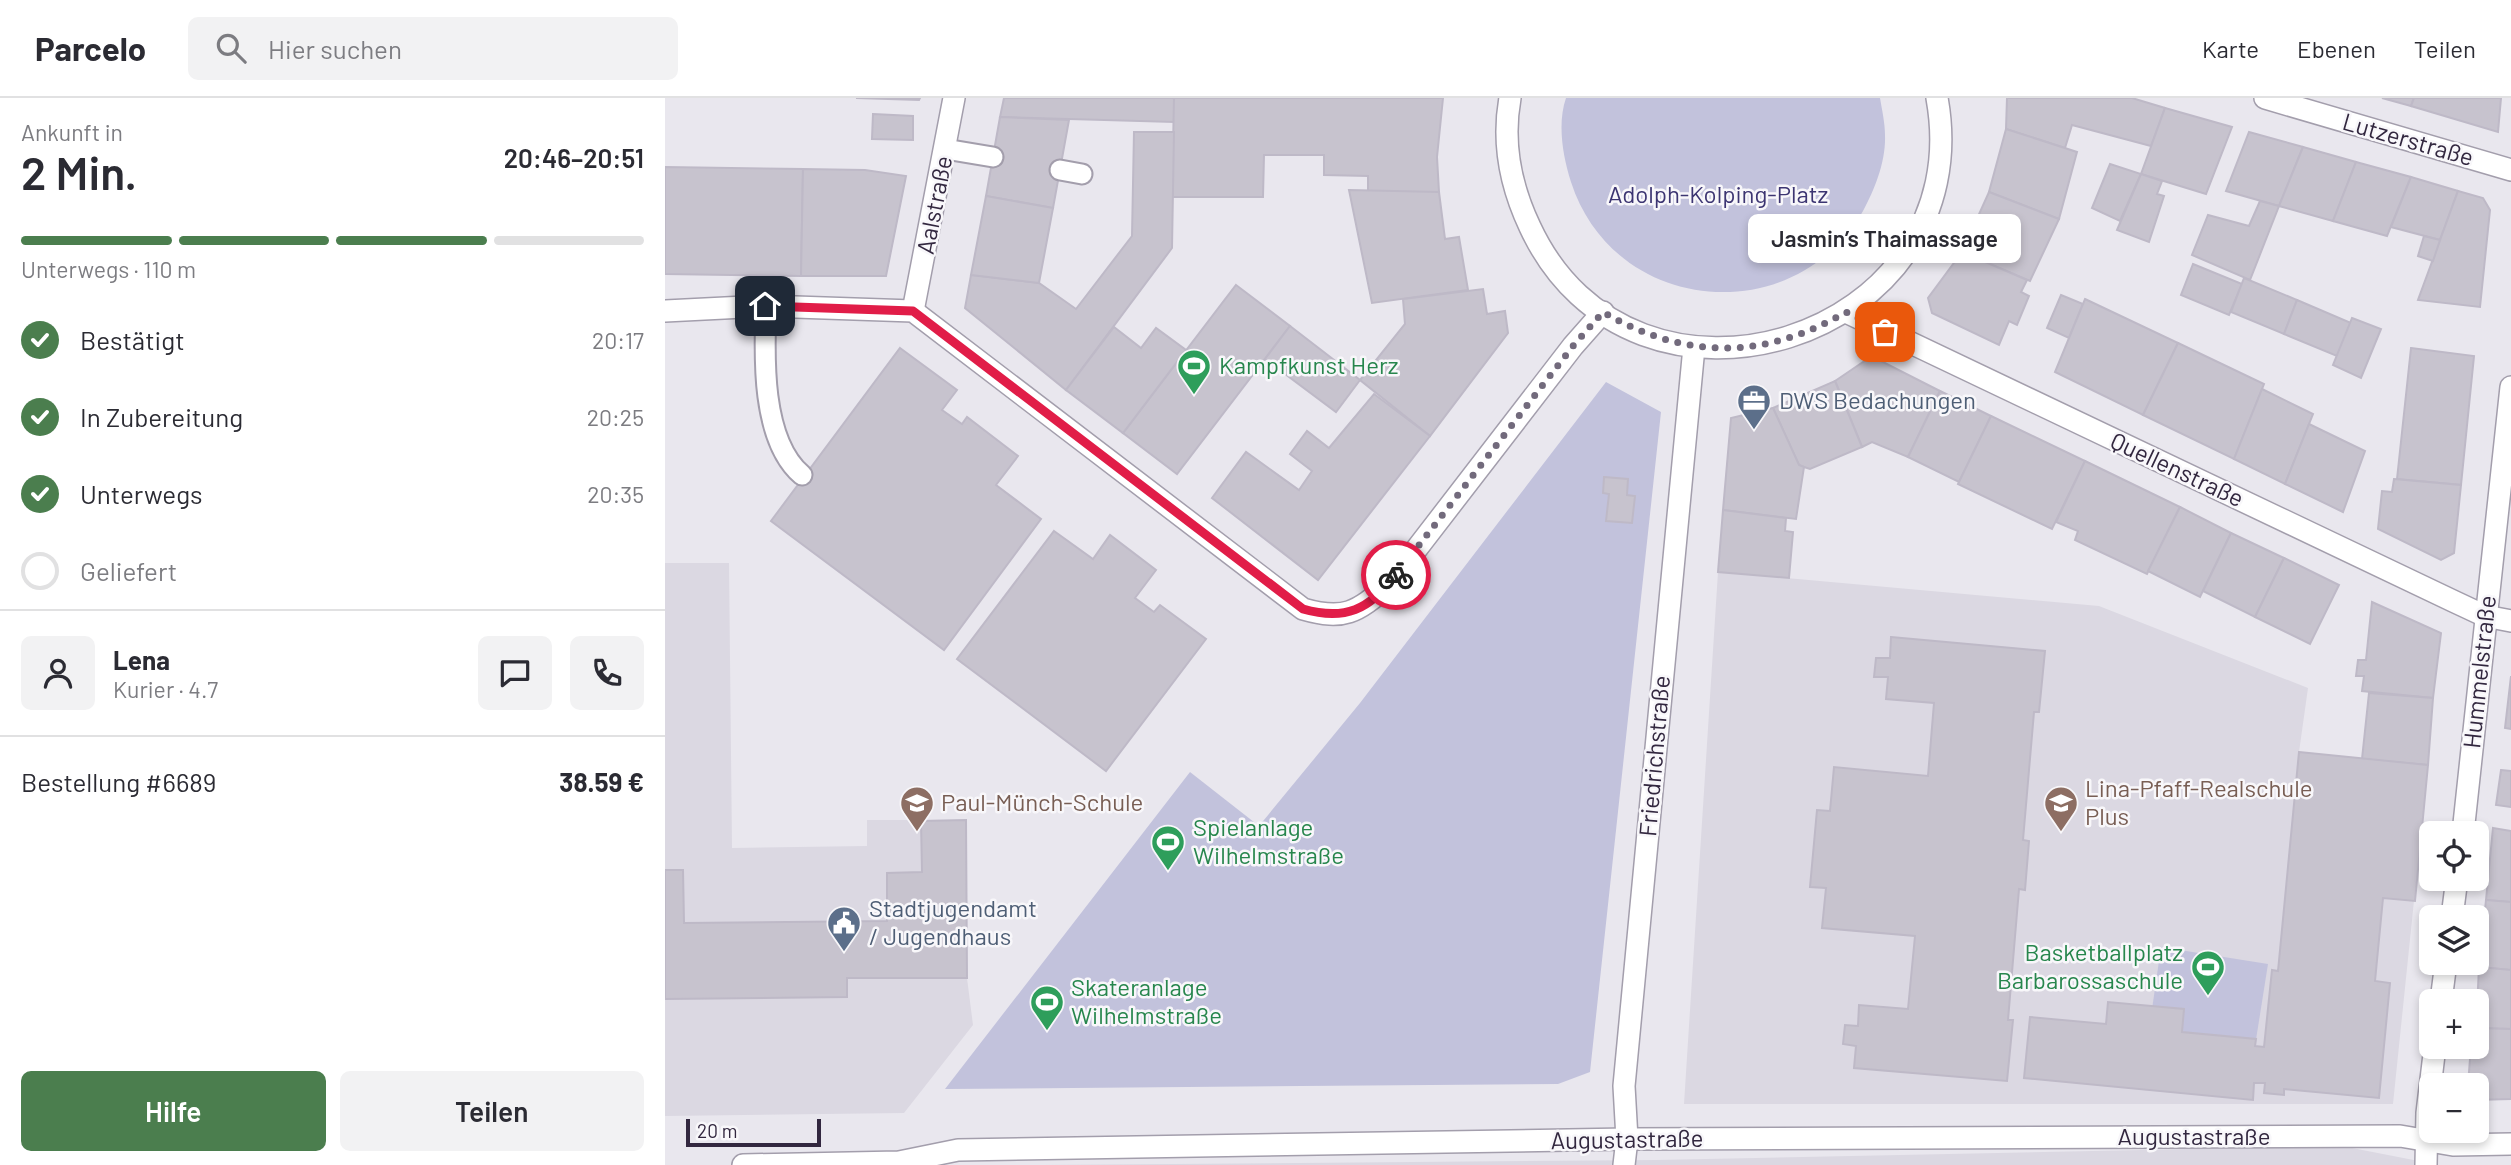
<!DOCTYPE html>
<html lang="de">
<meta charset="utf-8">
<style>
body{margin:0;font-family:Barlow,sans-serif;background:#f2f2f3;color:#2b2b33;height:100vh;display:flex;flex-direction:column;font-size:26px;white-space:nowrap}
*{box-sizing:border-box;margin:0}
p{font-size:23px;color:#7c7c81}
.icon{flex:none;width:38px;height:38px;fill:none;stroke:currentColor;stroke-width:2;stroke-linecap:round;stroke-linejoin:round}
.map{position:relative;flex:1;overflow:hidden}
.side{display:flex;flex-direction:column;background:#fff;width:665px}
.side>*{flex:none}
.buttons{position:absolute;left:1754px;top:723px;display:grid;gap:14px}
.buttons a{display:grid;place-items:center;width:70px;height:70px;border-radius:10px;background:#fff;box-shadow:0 4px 10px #0003;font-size:35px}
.scale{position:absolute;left:21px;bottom:18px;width:135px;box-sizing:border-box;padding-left:7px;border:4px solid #32273f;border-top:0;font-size:19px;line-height:24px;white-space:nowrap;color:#32273f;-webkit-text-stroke:5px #f8f7fa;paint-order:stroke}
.pin{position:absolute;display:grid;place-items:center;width:60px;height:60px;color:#fff;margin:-30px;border-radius:14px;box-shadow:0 4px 10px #0006}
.courier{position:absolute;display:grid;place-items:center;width:70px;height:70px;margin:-35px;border:5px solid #e11d48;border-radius:50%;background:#fff;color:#222;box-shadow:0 2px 9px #0007}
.bubble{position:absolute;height:49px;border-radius:10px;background:#fff;box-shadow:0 4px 10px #0003;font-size:23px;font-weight:600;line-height:49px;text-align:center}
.head em{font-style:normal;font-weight:600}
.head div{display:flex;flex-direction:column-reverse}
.head{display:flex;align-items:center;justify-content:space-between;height:119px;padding:0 21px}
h1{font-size:46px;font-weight:600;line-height:52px}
.bar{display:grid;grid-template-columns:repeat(4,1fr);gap:10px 7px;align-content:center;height:84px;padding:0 21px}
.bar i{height:9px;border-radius:5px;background:#e1e1e2}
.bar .selected{background:#4b7e4e}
.bar p{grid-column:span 4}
.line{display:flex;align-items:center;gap:18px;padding:0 21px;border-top:2px solid #e1e1e2}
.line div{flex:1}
.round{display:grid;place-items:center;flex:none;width:74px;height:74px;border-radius:10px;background:#f2f2f3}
ol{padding:0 21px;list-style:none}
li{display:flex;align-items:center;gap:21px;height:77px}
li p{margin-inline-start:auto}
li .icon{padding:7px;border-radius:50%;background:#4b7e4e;color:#fff;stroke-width:4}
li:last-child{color:#7c7c81}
li i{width:38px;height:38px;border:4px solid #e1e1e2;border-radius:50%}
.button{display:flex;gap:14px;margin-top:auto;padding:14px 21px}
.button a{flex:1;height:80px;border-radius:10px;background:#4b7e4e;color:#fff;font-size:28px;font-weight:600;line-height:80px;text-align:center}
.button a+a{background:#f2f2f3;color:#2b2b33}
header{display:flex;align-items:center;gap:42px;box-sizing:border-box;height:98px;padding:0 35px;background:#fff;border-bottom:2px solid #e1e1e2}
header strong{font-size:33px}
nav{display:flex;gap:38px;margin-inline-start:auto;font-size:24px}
.search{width:490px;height:63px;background:#f2f2f3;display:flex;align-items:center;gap:18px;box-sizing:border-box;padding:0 24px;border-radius:10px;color:#7c7c81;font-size:26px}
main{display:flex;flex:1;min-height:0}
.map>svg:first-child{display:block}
.built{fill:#dbd8e2}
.green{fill:#c2c2dc}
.building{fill:#c7c3ce;stroke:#beb9c7;stroke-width:2}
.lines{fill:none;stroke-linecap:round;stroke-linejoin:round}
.lane-casing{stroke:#a39eac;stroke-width:23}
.street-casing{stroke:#a39eac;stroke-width:24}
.lane{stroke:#fff;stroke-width:19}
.street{stroke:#fff;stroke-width:21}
.done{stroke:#726a7c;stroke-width:7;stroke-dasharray:0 12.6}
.route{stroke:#e11d48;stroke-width:9}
.labels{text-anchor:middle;stroke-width:5;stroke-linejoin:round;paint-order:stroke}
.street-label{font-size:24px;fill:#32273f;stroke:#f8f7fa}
.park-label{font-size:24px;fill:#3c3572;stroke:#f8f7fa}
.leisure-label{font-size:24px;fill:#27864d;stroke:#f8f7fa;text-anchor:start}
.service-label{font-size:24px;fill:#4e5e75;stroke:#f8f7fa;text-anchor:start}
.education-label{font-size:24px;fill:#785e54;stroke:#f8f7fa;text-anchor:start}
</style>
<header>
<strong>Parcelo</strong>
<div class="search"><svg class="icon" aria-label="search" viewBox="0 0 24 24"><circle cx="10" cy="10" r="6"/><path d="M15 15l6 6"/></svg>Hier suchen</div>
<nav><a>Karte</a><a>Ebenen</a><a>Teilen</a></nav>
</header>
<main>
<section class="side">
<div class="head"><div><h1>2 Min.</h1><p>Ankunft in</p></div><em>20:46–20:51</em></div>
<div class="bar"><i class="selected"></i><i class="selected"></i><i class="selected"></i><i></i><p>Unterwegs · 110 m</p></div>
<ol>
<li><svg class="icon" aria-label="check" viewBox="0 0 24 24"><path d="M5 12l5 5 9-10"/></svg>Bestätigt<p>20:17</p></li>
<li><svg class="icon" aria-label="check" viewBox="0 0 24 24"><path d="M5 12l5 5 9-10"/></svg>In Zubereitung<p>20:25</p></li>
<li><svg class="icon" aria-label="check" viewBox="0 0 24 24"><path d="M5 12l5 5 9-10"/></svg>Unterwegs<p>20:35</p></li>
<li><i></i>Geliefert</li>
</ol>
<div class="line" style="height:126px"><a class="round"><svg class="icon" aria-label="person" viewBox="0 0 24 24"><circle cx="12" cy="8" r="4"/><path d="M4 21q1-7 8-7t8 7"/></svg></a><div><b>Lena</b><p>Kurier · 4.7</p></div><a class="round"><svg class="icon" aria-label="chat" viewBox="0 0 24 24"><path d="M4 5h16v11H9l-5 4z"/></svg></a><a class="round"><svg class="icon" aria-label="phone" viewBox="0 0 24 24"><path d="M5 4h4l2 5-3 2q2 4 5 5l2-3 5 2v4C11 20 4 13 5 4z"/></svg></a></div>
<div class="line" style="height:91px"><div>Bestellung #6689</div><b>38.59 €</b></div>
<div class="button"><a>Hilfe</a><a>Teilen</a></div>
</section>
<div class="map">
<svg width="1846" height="1067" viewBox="0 0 1846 1067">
<rect width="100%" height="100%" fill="#e9e7ee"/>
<g class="built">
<path d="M0 465H64L67 750 202 748V722H301L302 880 308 927 239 1015 0 1018Z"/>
<path d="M1053 474 1434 508 1643 590 1634 654 1763 667 1728 1006H1019Z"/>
<path d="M1677 1048 1774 1067H377L991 1062Z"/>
</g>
<g class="green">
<path d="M901 0H1215C1217 12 1220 25 1220 37 1221 63 1210 91 1198 113 1129 233 949 217 906 84 898 59 892 26 901 0Z"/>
<path d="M941 284 996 314 925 974 893 986 280 991 525 674 594 728 695 605Z"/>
<path d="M1496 849 1603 866 1590 948 1484 932Z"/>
</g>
<g class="building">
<path d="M191 0H255L254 2Z"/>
<path d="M339 0H509V24L335 19Z"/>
<path d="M509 0H778L772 59 774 94H703V78L659 77V57H599L598 99H507Z"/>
<path d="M1467 0 1500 10 1486 48 1407 27 1400 50 1341 31 1342 0Z"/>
<path d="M1717 0H1749L1746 8Z"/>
<path d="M1749 0H1836L1833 34 1746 8Z"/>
<path d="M1500 10 1567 29 1541 96 1476 76Z"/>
<path d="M208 16 248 18V42L207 41Z"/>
<path d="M335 19 404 22 388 110 321 98Z"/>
<path d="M1341 31 1412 54 1394 121 1324 94Z"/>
<path d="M469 34H509L507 150 401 292 300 210 306 177 374 185 411 211 467 138Z"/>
<path d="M1584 34 1638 49 1614 108 1561 93Z"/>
<path d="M1638 49 1691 64 1668 123 1614 108Z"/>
<path d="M1691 64 1746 79 1722 138 1668 123Z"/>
<path d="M1445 66 1476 76 1455 123 1427 110Z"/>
<path d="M0 69 138 71 136 178 0 176Z"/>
<path d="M138 71 200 72 241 78 221 178H136Z"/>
<path d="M1476 76 1497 83 1492 96 1499 98 1484 144 1452 132Z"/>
<path d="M1746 79 1793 93 1775 142 1726 129Z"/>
<path d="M684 92 774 94 780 141 794 139 803 192 707 205Z"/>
<path d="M1793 93 1818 100 1825 112 1815 209 1753 202Z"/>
<path d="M1324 94 1394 121 1365 183 1297 154Z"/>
<path d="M321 98 388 110 374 185 306 177Z"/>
<path d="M1595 103 1614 108 1585 182 1527 157 1543 117 1584 128Z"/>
<path d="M1759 138 1775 142 1768 163 1753 158Z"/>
<path d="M1297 154 1362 182 1356 194 1364 198 1352 227 1344 223 1334 247 1267 215 1263 200Z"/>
<path d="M1528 166 1577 186 1564 217 1516 197Z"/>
<path d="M1579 180 1632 202 1619 236 1566 214Z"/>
<path d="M571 187 625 228 512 376 458 335Z"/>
<path d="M818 191 822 216 840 213 843 235 765 338 695 282 740 226 738 201Z"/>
<path d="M1396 197 1418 206 1404 240 1382 230Z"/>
<path d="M1420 201 1513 245 1478 317 1390 274Z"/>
<path d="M1632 202 1686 225 1672 258 1619 236Z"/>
<path d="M1687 220 1716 231 1696 280 1668 267Z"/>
<path d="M625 228 695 282 671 314 600 261Z"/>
<path d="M449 229 476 250 491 230 521 252 458 335 401 292Z"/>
<path d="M1513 245 1599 286 1569 361 1478 317Z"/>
<path d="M235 250 292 292 277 312 297 326 302 319 353 358 331 387 376 421 279 552 106 423Z"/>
<path d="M1746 250 1809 258 1796 387 1732 381Z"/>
<path d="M1201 262 1216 263 1275 293 1243 359 1207 344 1197 349 1170 283Z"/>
<path d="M1170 283 1197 349 1145 371 1139 369 1134 367 1108 310Z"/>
<path d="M1597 291 1648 316 1620 386 1569 361Z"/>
<path d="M1275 293 1326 318 1294 384 1243 359Z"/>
<path d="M709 296 765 338 653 482 547 400 581 354 634 392 647 373 625 356 642 333 664 350Z"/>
<path d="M1108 310 1134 367 1139 369 1131 421 1058 412 1066 320Z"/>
<path d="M1326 318 1420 363 1387 431 1293 386Z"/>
<path d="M1644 326 1700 353 1678 414 1620 386Z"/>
<path d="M1420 363 1515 409 1482 476 1410 442 1413 433 1391 424Z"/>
<path d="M939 379 963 381 962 397 970 398 967 425 941 423 944 396 938 395Z"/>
<path d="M1729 381 1796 387 1789 455 1776 462 1713 431 1717 393 1727 394Z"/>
<path d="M1515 409 1566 435 1535 499 1483 473Z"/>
<path d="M1058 412 1121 420 1120 433 1128 434 1124 480 1053 474Z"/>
<path d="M389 433 428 461 445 437 491 472 470 500 489 514 495 507 541 541 441 673 292 561Z"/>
<path d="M1566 435 1619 460 1590 519 1538 493Z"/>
<path d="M1619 460 1674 487 1645 546 1590 519Z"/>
<path d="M1707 504 1776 535 1768 600 1697 593 1699 578H1691L1693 562H1701Z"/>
<path d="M1226 539 1380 553 1374 614H1369L1358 742 1364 743 1360 792 1354 791 1343 922H1348L1342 983 1189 970 1191 948 1178 946 1180 927 1193 928 1194 907 1243 911 1250 838 1157 830 1161 790 1145 789 1152 712 1165 713 1169 669 1263 678 1269 605 1221 601 1223 579H1209L1211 560H1225Z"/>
<path d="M1846 578V631L1840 630Z"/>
<path d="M1704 595 1768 600 1763 667 1697 661Z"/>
<path d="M1634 654 1763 667 1750 803 1718 800 1710 883 1725 885 1714 1000 1619 991V997L1599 995 1600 985H1589L1588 1002 1359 980 1365 919 1441 926 1443 904 1519 911 1517 934 1591 941 1590 948 1599 949 1607 872 1613 873Z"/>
<path d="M1836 672 1846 673V709L1831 707Z"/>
<path d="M301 722 302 880H182V899L0 901V772H18L19 825 222 823V775L257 774 256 723Z"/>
<path d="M1828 730 1846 733V804L1821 802Z"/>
<path d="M1821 802 1846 804V872L1814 869Z"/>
<path d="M1814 869 1846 872V931L1811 930Z"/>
<path d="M1811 930 1846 931V1001L1811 1002V987H1803L1806 948H1811Z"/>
</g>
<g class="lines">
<g class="lane-casing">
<g id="lane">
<path d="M280 51 328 59"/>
<path d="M395 72 417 76"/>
<path d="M101 208C99 258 96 342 137 377"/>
</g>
</g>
<g class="street-casing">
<g id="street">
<path d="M845 0C837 44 846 89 865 129 968 351 1316 243 1272 0"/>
<path d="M1600 0 1846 72"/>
<path d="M0 213 101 208 248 213 638 511C680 523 691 514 723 488L908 248 938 214"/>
<path d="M248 213 289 0"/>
<path d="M1181 214 1788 503 1820 518 1846 523"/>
<path d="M1798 735 1846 289"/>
<path d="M1787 819 1792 780"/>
<path d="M1776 903 1781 864"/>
<path d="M78 1067 234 1064 293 1052 962 1041 1735 1038 1788 1047 1846 1046"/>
<path d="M959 1067 962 1041 959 988 1029 249"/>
<path d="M1761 1067 1762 1015 1770 948"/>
</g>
</g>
<use href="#lane" class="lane"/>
<use href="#street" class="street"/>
</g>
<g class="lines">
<path class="done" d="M731 477 908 248 938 214C1020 262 1099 262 1181 214L1220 234"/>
<path class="route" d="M100 208 248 213 638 511C680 523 704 512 731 477"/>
</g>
<defs>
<g id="stadium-pin" transform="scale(1.75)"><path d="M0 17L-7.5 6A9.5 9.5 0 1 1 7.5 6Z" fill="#2e9e5b" stroke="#f8f7fa"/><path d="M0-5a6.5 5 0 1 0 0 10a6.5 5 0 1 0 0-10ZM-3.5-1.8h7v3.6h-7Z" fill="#fff"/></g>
<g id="office-pin" transform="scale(1.75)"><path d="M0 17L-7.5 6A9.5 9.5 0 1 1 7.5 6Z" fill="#5c6f8a" stroke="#f8f7fa"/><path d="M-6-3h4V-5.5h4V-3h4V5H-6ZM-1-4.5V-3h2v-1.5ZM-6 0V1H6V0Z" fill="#fff"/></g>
<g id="school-pin" transform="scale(1.75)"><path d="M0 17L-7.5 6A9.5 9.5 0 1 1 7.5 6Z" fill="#8d6e63" stroke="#f8f7fa"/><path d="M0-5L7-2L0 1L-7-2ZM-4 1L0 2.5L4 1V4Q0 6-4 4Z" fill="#fff"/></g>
<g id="civic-pin" transform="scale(1.75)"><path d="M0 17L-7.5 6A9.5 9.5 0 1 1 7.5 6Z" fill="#5c6f8a" stroke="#f8f7fa"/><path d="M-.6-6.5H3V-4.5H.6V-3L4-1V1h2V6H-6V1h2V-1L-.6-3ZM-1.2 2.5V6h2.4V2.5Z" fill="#fff"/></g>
</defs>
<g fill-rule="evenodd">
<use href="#stadium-pin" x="529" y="268"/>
<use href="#office-pin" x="1089" y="303"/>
<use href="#school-pin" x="252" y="705"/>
<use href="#school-pin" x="1396" y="705"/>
<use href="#stadium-pin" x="503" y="744"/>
<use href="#civic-pin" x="179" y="825"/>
<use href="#stadium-pin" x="1543" y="869"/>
<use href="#stadium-pin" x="382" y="904"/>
</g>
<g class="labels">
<g class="street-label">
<text transform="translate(1743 42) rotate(16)" y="8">Lutzerstraße</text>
<text transform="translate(270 107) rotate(-79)" y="8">Aalstraße</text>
<text transform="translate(1512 372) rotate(25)" y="8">Quellenstraße</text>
<text transform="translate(1815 574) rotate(-84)" y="8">Hummelstraße</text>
<text transform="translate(990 658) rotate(-85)" y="8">Friedrichstraße</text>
<text x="1529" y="1047">Augustastraße</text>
<text transform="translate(962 1042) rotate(-1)" y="8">Augustastraße</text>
</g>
<g class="park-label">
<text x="1053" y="105">Adolph-Kolping-Platz</text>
</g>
<g class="leisure-label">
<text x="554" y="276">Kampfkunst Herz</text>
<text x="528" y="738">Spielanlage<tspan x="528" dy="28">Wilhelmstraße</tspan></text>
<text x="1518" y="863" text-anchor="end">Basketballplatz<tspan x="1518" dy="28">Barbarossaschule</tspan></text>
<text x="406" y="898">Skateranlage<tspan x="406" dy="28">Wilhelmstraße</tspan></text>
</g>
<g class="service-label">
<text x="1114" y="311">DWS Bedachungen</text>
<text x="204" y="819">Stadtjugendamt<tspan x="204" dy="28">/ Jugendhaus</tspan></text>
</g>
<g class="education-label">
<text x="1420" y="699">Lina-Pfaff-Realschule<tspan x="1420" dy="28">Plus</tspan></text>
<text x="276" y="713">Paul-Münch-Schule</text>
</g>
</g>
</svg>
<div class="buttons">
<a><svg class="icon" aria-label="locate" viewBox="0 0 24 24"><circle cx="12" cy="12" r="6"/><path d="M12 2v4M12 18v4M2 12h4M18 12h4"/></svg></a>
<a><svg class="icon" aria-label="layers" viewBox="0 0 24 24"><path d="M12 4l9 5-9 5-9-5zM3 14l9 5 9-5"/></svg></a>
<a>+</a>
<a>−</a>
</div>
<div class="scale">20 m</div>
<div class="pin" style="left:1220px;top:234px;background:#ea580c"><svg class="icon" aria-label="bag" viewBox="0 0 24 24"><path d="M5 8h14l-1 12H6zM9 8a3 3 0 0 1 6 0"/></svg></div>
<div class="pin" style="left:100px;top:208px;background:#1f2937"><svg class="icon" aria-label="home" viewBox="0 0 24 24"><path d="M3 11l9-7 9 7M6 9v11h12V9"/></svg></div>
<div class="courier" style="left:731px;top:477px"><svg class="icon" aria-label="bike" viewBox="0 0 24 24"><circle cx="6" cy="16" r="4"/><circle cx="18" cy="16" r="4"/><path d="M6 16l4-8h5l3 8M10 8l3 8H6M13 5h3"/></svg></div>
<div class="bubble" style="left:1083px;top:116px;width:273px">Jasmin’s Thaimassage</div>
</div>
</main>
